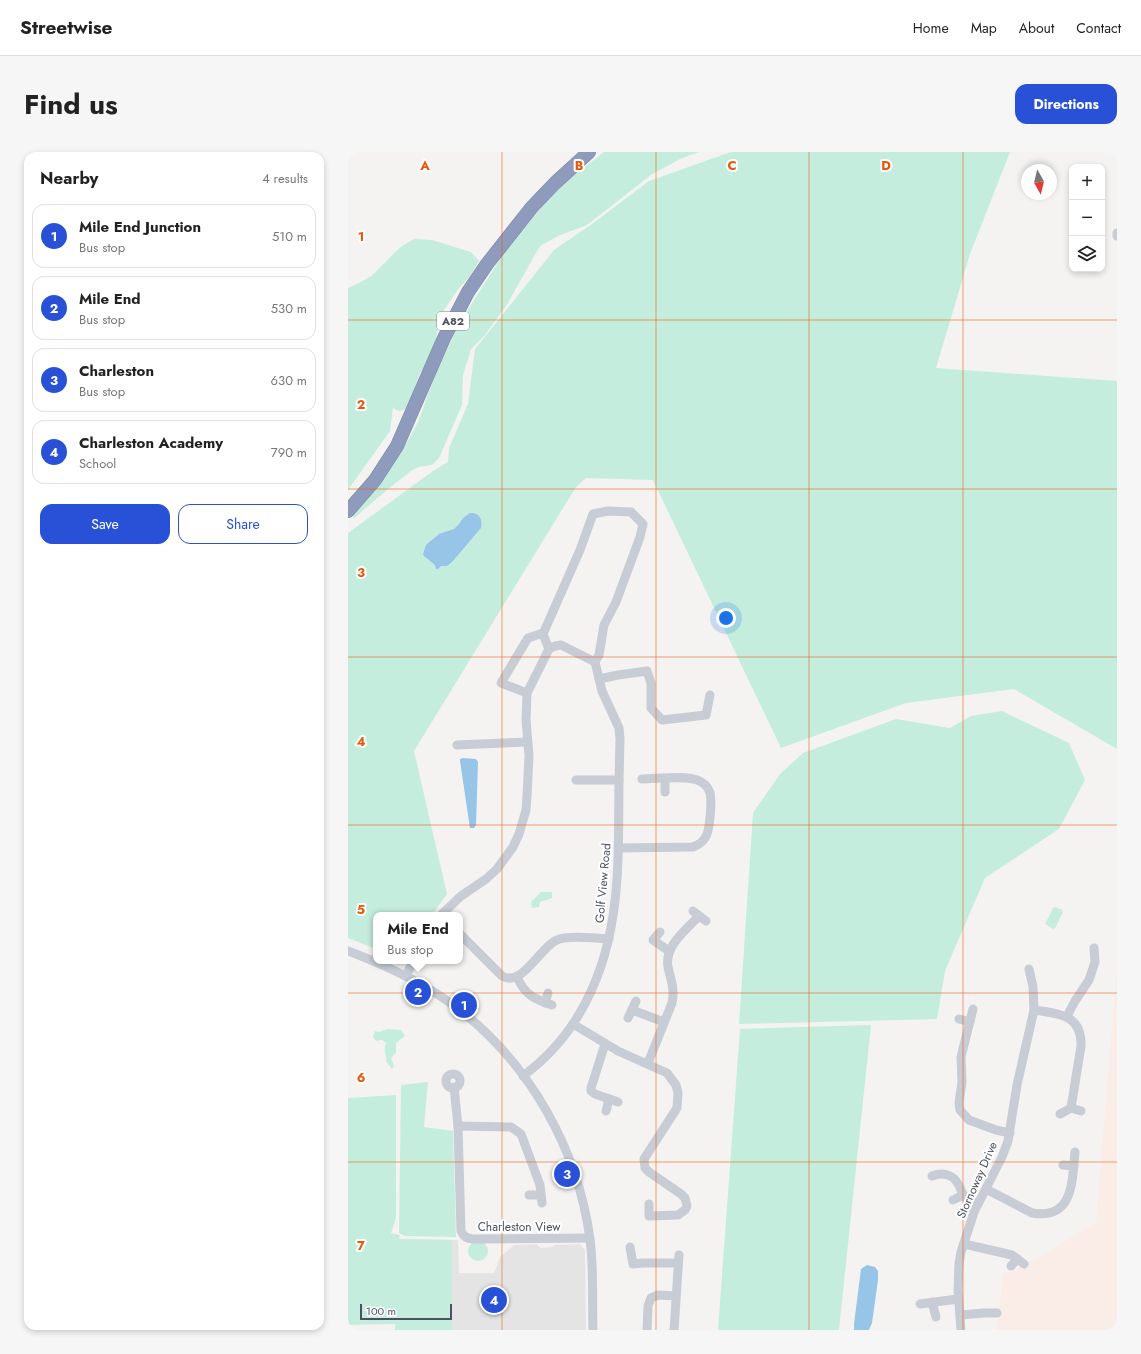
<!DOCTYPE html>
<html lang="en">
<head>
<meta charset="utf-8">
<style>
  :root { --surface:#fff; --page:#f6f6f6; --text:#222; --muted:#767676; --line:#e0e0e0; --accent:#2851d8 }
  body { margin:0; font-family:Jost,sans-serif; background:var(--page); color:var(--text) }
  .controls { position:absolute; right:12px; top:12px; display:grid; overflow:hidden; border-radius:8px; box-shadow:0 2px 6px #0003 }
  .controls button { width:36px; height:36px; display:grid; place-items:center; padding:0; border:0; border-bottom:1px solid var(--line); background:var(--surface); color:var(--text); font:20px sans-serif }
  .compass { position:absolute; left:673px; top:12px; width:36px; height:36px; border-radius:50%; background:var(--surface); box-shadow:0 2px 6px #0003; rotate:172deg }
  .scale { position:absolute; left:12px; bottom:10px; width:92px; box-sizing:border-box; padding-left:4px; border:2px solid #4b515f; border-top:0; font-size:11px; line-height:14px; white-space:nowrap; color:#4b515f; -webkit-text-stroke:3px #fff; paint-order:stroke }
  .you { position:absolute; left:378px; top:466px; width:14px; height:14px; margin:-10px; border:3px solid #fff; border-radius:50%; background:#1a73e8; box-shadow:0 0 0 6px #1a73e833 }
  .badge { display:grid; place-items:center; width:26px; height:26px; border-radius:50%; background:var(--accent); color:#fff; font-size:13px; font-weight:700 }
  .pin { position:absolute; translate:-50% -50%; border:2px solid #fff; box-shadow:0 1px 4px #0006 }
  .popup { position:absolute; left:25px; top:760px; width:90px; height:52px; box-sizing:border-box; display:grid; place-content:center; border-radius:8px; background:var(--surface); filter:drop-shadow(0 1px 3px #0005); font-size:13px; white-space:nowrap; color:var(--muted) }
  .popup b { font-size:15px; color:var(--text) }
  .popup::after { content:''; position:absolute; left:50%; top:100%; margin-left:-8px; border:8px solid transparent; border-top-color:var(--surface) }
  .list { margin:0; padding:0; list-style:none }
  h2 { display:flex; justify-content:space-between; align-items:center; height:52px; margin:0; padding:0 16px; font-size:17px }
  h2 small { font-size:13px; font-weight:400; color:var(--muted) }
  .list li { display:grid; grid-template-columns:26px 1fr auto; gap:12px; align-items:center; box-sizing:border-box; height:64px; margin:0 8px 8px; padding:0 8px; border:1px solid var(--line); border-radius:12px }
  .list b { display:block; font-size:15px; white-space:nowrap }
  .list p { margin:0; font-size:13px; white-space:nowrap; color:var(--muted) }
  .list em { font-size:13px; font-style:normal; color:var(--muted) }
  .actions { display:flex; gap:8px; padding:12px 16px }
  .actions a { flex:1; padding:9px 0; border:1px solid var(--accent); border-radius:12px; text-align:center; font-size:14px; color:var(--accent) }
  .actions .main { background:var(--accent); color:#fff }
  .icon { flex:none; width:22px; height:22px; fill:none; stroke:currentColor; stroke-width:2; stroke-linecap:round; stroke-linejoin:round }
  .map { position:relative; flex:none; width:769px; height:1178px; overflow:hidden; border-radius:12px }
  header { display:flex; align-items:center; gap:24px; box-sizing:border-box; height:56px; padding:0 20px; background:var(--surface); border-bottom:1px solid var(--line) }
  header strong { font-size:19px }
  nav { display:flex; gap:22px; margin-inline-start:auto; font-size:14px }
  .intro { display:flex; align-items:center; justify-content:space-between; box-sizing:border-box; height:96px; padding:0 24px }
  h1 { margin:0; font-size:28px }
  .button { padding:10px 18px; border-radius:12px; background:var(--accent); color:#fff; font-size:14px; font-weight:700 }
  main { display:flex; gap:24px; padding:0 24px }
  aside { flex:1; background:var(--surface); border-radius:12px; box-shadow:0 2px 6px #0003 }
  .map>svg:first-child { display:block }
  .education { fill:#e5e4e4 }
  .medical { fill:#faece7 }
  .green { fill:#c5eddd }
  .water { fill:#96c5e7 }
  .lines { fill:none; stroke-linecap:round; stroke-linejoin:round }
  .highway-casing { stroke:#7986a8; stroke-width:14 }
  .minor { stroke:#c7ccd5; stroke-width:9 }
  .highway { stroke:#8e9bbc; stroke-width:13 }
  .grid { fill:none; stroke:#e8590c; stroke-width:1; stroke-opacity:0.55 }
  .labels { text-anchor:middle; dominant-baseline:central; stroke-width:4; stroke-linejoin:round; paint-order:stroke }
  .shield { fill:#fff; stroke:#81858f; stroke-width:1 }
  .shield-label { font-size:11px; font-weight:bold; fill:#4b515f }
  .street-label { font-size:12px; fill:#4b515f; stroke:#fff }
  .grid-label { font-size:13px; text-anchor:middle; font-weight:bold; fill:#e8590c; stroke:#fff; stroke-width:4; stroke-linejoin:round; paint-order:stroke }
</style>
</head>
<body>
<header>
<strong>Streetwise</strong>
<nav><a>Home</a><a>Map</a><a>About</a><a>Contact</a></nav>
</header>
<div class="intro"><h1>Find us</h1><a class="button">Directions</a></div>
<main>
<aside>
<h2>Nearby<small>4 results</small></h2>
<ul class="list">
<li><span class="badge">1</span><div><b>Mile End Junction</b><p>Bus stop</p></div><em>510 m</em></li>
<li><span class="badge">2</span><div><b>Mile End</b><p>Bus stop</p></div><em>530 m</em></li>
<li><span class="badge">3</span><div><b>Charleston</b><p>Bus stop</p></div><em>630 m</em></li>
<li><span class="badge">4</span><div><b>Charleston Academy</b><p>School</p></div><em>790 m</em></li>
</ul>
<div class="actions"><a class="main">Save</a><a>Share</a></div>
</aside>
<div class="map">
<svg width="769" height="1178" viewBox="0 0 769 1178">
  <rect width="100%" height="100%" fill="#f4f3f2"/>
  <path class="education" d="M 50,1087 L 110,1088 L 111,1121 L 146,1121 L 152,1105 L 166,1093 L 188,1092 L 193,1096 L 204,1095 L 207,1093 L 232,1092 L 237,1098 L 238,1178 L 56,1178 Z"/>
  <path class="medical" d="M 769,816 L 769,1178 L 649,1178 L 655,1123 L 690,1106 L 748,1070 Z"/>
  <g class="green">
    <path d="M 256,0 L 351,0 L 332,7 L 303,23 L 239,73 L 210,84 L 192,94 L 158,154 L 137,183 L 123,197 L 115,223 L 114,253 L 91,306 L 84,313 L 70,315 L 63,319 L 40,337 L 5,367 L 5,362 L 41,318 L 61,287 L 70,270 L 89,218 L 105,185 L 121,156 L 154,104 L 167,85 L 195,53 L 219,29 Z"/>
    <path d="M 383,0 L 662,0 L 622,102 L 588,216 L 769,229 L 769,597 L 666,537 L 558,551 L 433,596 L 305,328 L 238,326 L 228,335 L 66,599 L 99,742 L 84,763 L 28,763 L 28,797 L 0,786 L 0,381 L 85,319 L 100,310 L 101,296 L 120,252 L 127,197 L 206,98 L 244,72 L 301,29 Z"/>
    <path d="M 67,87 L 84,88 L 123,100 L 131,109 L 122,124 L 111,136 L 92,164 L 87,192 L 79,212 L 72,221 L 62,250 L 57,257 L 52,259 L 48,258 L 45,255 L 42,279 L 0,338 L 0,136 C 8,132 16,129 23,124 C 39,111 47,95 67,87 Z"/>
    <path d="M 654,559 L 721,591 L 737,628 L 711,677 L 637,726 L 597,819 L 589,867 L 391,872 L 405,661 L 432,622 L 455,601 L 548,567 L 602,576 L 623,564 Z"/>
    <path d="M 193,740 L 204,740 L 204,746 L 192,750 L 191,755 L 184,756 L 183,750 Z"/>
    <path d="M 707,755 L 714,758 L 715,760 L 707,776 L 705,777 L 697,772 L 705,756 Z"/>
    <path d="M 523,873 L 491,1178 L 370,1178 L 392,877 Z"/>
    <path d="M 39,877 L 53,878 L 57,884 L 48,891 L 48,900 L 43,906 L 46,914 L 44,917 L 38,909 C 40,903 34,900 38,891 L 34,888 L 28,889 L 25,885 L 27,879 L 31,880 Z"/>
    <path d="M 80,930 L 76,975 L 105,979 L 108,1085 L 57,1084 L 51,1081 L 53,933 Z"/>
    <path d="M 48,943 L 48,1066 L 43,1081 L 52,1083 L 51,1087 L 104,1088 L 104,1178 L 47,1178 L 47,1172 L 0,1173 L 0,946 Z"/>
    <circle cx="130" cy="1099" r="10"/>
  </g>
  <g class="water">
    <path d="M 122,361 C 131,360 135,367 133,376 L 104,410 L 99,414 L 93,414 L 90,417 L 88,417 L 87,413 L 76,404 L 75,402 L 78,393 L 91,382 L 106,377 L 111,372 L 115,366 Z"/>
    <path d="M 115,606 L 128,607 L 130,610 L 128,673 L 126,676 L 122,676 L 112,609 L 112,607 Z"/>
    <path d="M 519,1113 L 527,1115 L 530,1119 L 530,1128 L 524,1171 L 521,1178 L 506,1178 L 506,1172 L 513,1117 Z"/>
  </g>
  <g class="lines">
    <defs>
      <path id="highway" d="M 0,359 L 27,328 L 49,294 L 96,186 L 120,140 L 139,112 L 184,55 L 207,31 L 241,0"/>
    </defs>
    <use href="#highway" class="highway-casing"/>
    <g class="minor">
      <path d="M 769,81 L 769,84"/>
      <path d="M 201,497 L 195,482 L 232,398 L 245,362 L 260,359 L 283,360 L 295,372 L 292,385 L 268,450 L 256,473 L 251,503 L 247,510"/>
      <path d="M 251,527 L 270,523 L 299,519 L 303,531 L 303,556 L 314,568 L 358,563 L 362,543"/>
      <path d="M 179,541 L 153,531 L 180,486 L 195,481"/>
      <path d="M 109,593 L 180,590"/>
      <path d="M 317,627 L 317,640"/>
      <path d="M 270,696 L 345,695 C 350,693 354,691 357,686 C 362,680 364,649 362,641 C 360,635 355,630 349,628 C 337,623 308,627 294,627"/>
      <path d="M 345,759 L 358,769"/>
      <path d="M 93,763 L 113,744 L 138,727 L 149,717 L 165,695 L 171,682 L 178,658 L 179,644 L 181,604 L 178,568 L 179,541 L 201,497 L 207,494 L 213,493 L 247,510 L 254,539 L 271,576 L 272,587 L 271,628"/>
      <path d="M 312,780 L 305,788 L 321,799"/>
      <path d="M 112,782 L 154,824 C 174,836 192,795 209,788 C 219,783 250,786 261,787"/>
      <path d="M 0,799 C 40,814 78,832 112,858 C 183,914 230,998 242,1087 C 246,1117 244,1148 245,1178"/>
      <path d="M 58,824 L 65,809"/>
      <path d="M 169,825 C 177,843 186,847 204,853"/>
      <path d="M 197,851 L 200,841"/>
      <path d="M 625,857 L 613,905 L 614,930 L 611,951 L 612,958 L 621,968 L 648,978 L 662,981"/>
      <path d="M 284,858 L 316,870"/>
      <path d="M 686,858 C 711,862 734,862 733,894 L 723,956 L 733,959"/>
      <path d="M 719,864 L 727,849 L 741,828 L 747,810 L 746,796"/>
      <path d="M 280,866 L 288,849"/>
      <path d="M 611,867 L 622,870"/>
      <path d="M 225,872 L 270,899 L 319,921 L 328,933 L 330,941 L 329,956 L 296,1007 L 297,1016 L 301,1020 L 333,1042 L 337,1046 L 339,1054 L 337,1058 L 330,1063 L 301,1064 L 301,1052"/>
      <path d="M 257,892 L 243,936 L 243,939 L 247,942 L 270,950"/>
      <path d="M 300,911 L 324,851 C 327,838 323,828 320,815 C 316,794 339,777 351,764"/>
      <circle cx="105" cy="929" r="7"/>
      <path d="M 175,924 C 198,907 216,887 230,864 C 275,790 270,710 271,628 L 228,628"/>
      <path d="M 106,935 L 110,974 L 113,1079 C 116,1085 118,1086 125,1087 L 241,1086"/>
      <path d="M 258,959 L 261,947"/>
      <path d="M 712,962 L 723,956"/>
      <path d="M 110,974 L 163,975 L 173,982 L 192,1033 L 194,1051"/>
      <path d="M 715,1013 L 726,1014"/>
      <path d="M 584,1024 C 594,1020 605,1022 610,1032 C 613,1036 614,1043 618,1046 C 621,1049 626,1050 630,1052"/>
      <path d="M 638,1037 L 684,1061 C 726,1068 724,1029 727,1000"/>
      <path d="M 181,1043 L 193,1043"/>
      <path d="M 605,1048 L 615,1043"/>
      <path d="M 616,1092 L 664,1103 L 676,1112"/>
      <path d="M 282,1095 L 285,1112 L 294,1111 L 330,1111"/>
      <path d="M 663,1114 L 669,1107"/>
      <path d="M 584,1150 L 588,1165"/>
      <path d="M 572,1152 L 610,1147"/>
      <path d="M 612,1163 L 636,1161 L 649,1161"/>
      <path d="M 299,1178 L 300,1154 L 303,1146 L 310,1143 L 328,1144"/>
      <path d="M 326,1178 L 331,1103"/>
      <path d="M 613,1178 L 610,1138 L 611,1112 L 613,1100 L 626,1060 L 654,1005 L 660,989 L 669,933 L 686,858 L 685,835 L 681,817"/>
    </g>
    <use href="#highway" class="highway"/>
  </g>
  <path class="grid" d="M 154,0 L 154,1178M 308,0 L 308,1178M 461,0 L 461,1178M 615,0 L 615,1178M 0,168 L 769,168M 0,337 L 769,337M 0,505 L 769,505M 0,673 L 769,673M 0,841 L 769,841M 0,1010 L 769,1010"/>
  <g class="labels">
    <rect class="shield" x="89" y="160" width="32" height="18" rx="3"/>
    <g class="shield-label">
      <text x="105" y="169">A82</text>
    </g>
    <g class="street-label">
      <text transform="translate(255 731) rotate(-85)">Golf View Road</text>
      <text transform="translate(629 1028) rotate(-66)">Stornoway Drive</text>
      <text x="171" y="1075">Charleston View</text>
    </g>
  </g>
  <g class="grid-label">
    <text x="77" y="18">A</text>
    <text x="231" y="18">B</text>
    <text x="384" y="18">C</text>
    <text x="538" y="18">D</text>
    <text x="13" y="89">1</text>
    <text x="13" y="257">2</text>
    <text x="13" y="425">3</text>
    <text x="13" y="594">4</text>
    <text x="13" y="762">5</text>
    <text x="13" y="930">6</text>
    <text x="13" y="1098">7</text>
  </g>
</svg>
<div class="controls">
<button>+</button>
<button>−</button>
<button><svg class="icon" aria-label="layers" viewBox="0 0 24 24"><path d="M12 4l9 5-9 5-9-5zM3 14l9 5 9-5"/></svg></button>
</div>
<svg class="compass" viewBox="-18 -18 36 36"><path d="M0-13l5 13h-10z" fill="#e53935"/><path d="M0 13l5-13h-10z" fill="#767676"/></svg>
<div class="scale">100 m</div>
<div class="you"></div>
<div class="pin badge" style="left:116px;top:853px">1</div>
<div class="pin badge" style="left:70px;top:840px">2</div>
<div class="popup"><b>Mile End</b>Bus stop</div>
<div class="pin badge" style="left:219px;top:1022px">3</div>
<div class="pin badge" style="left:146px;top:1148px">4</div>
</div>
</main>
</body>
</html>
